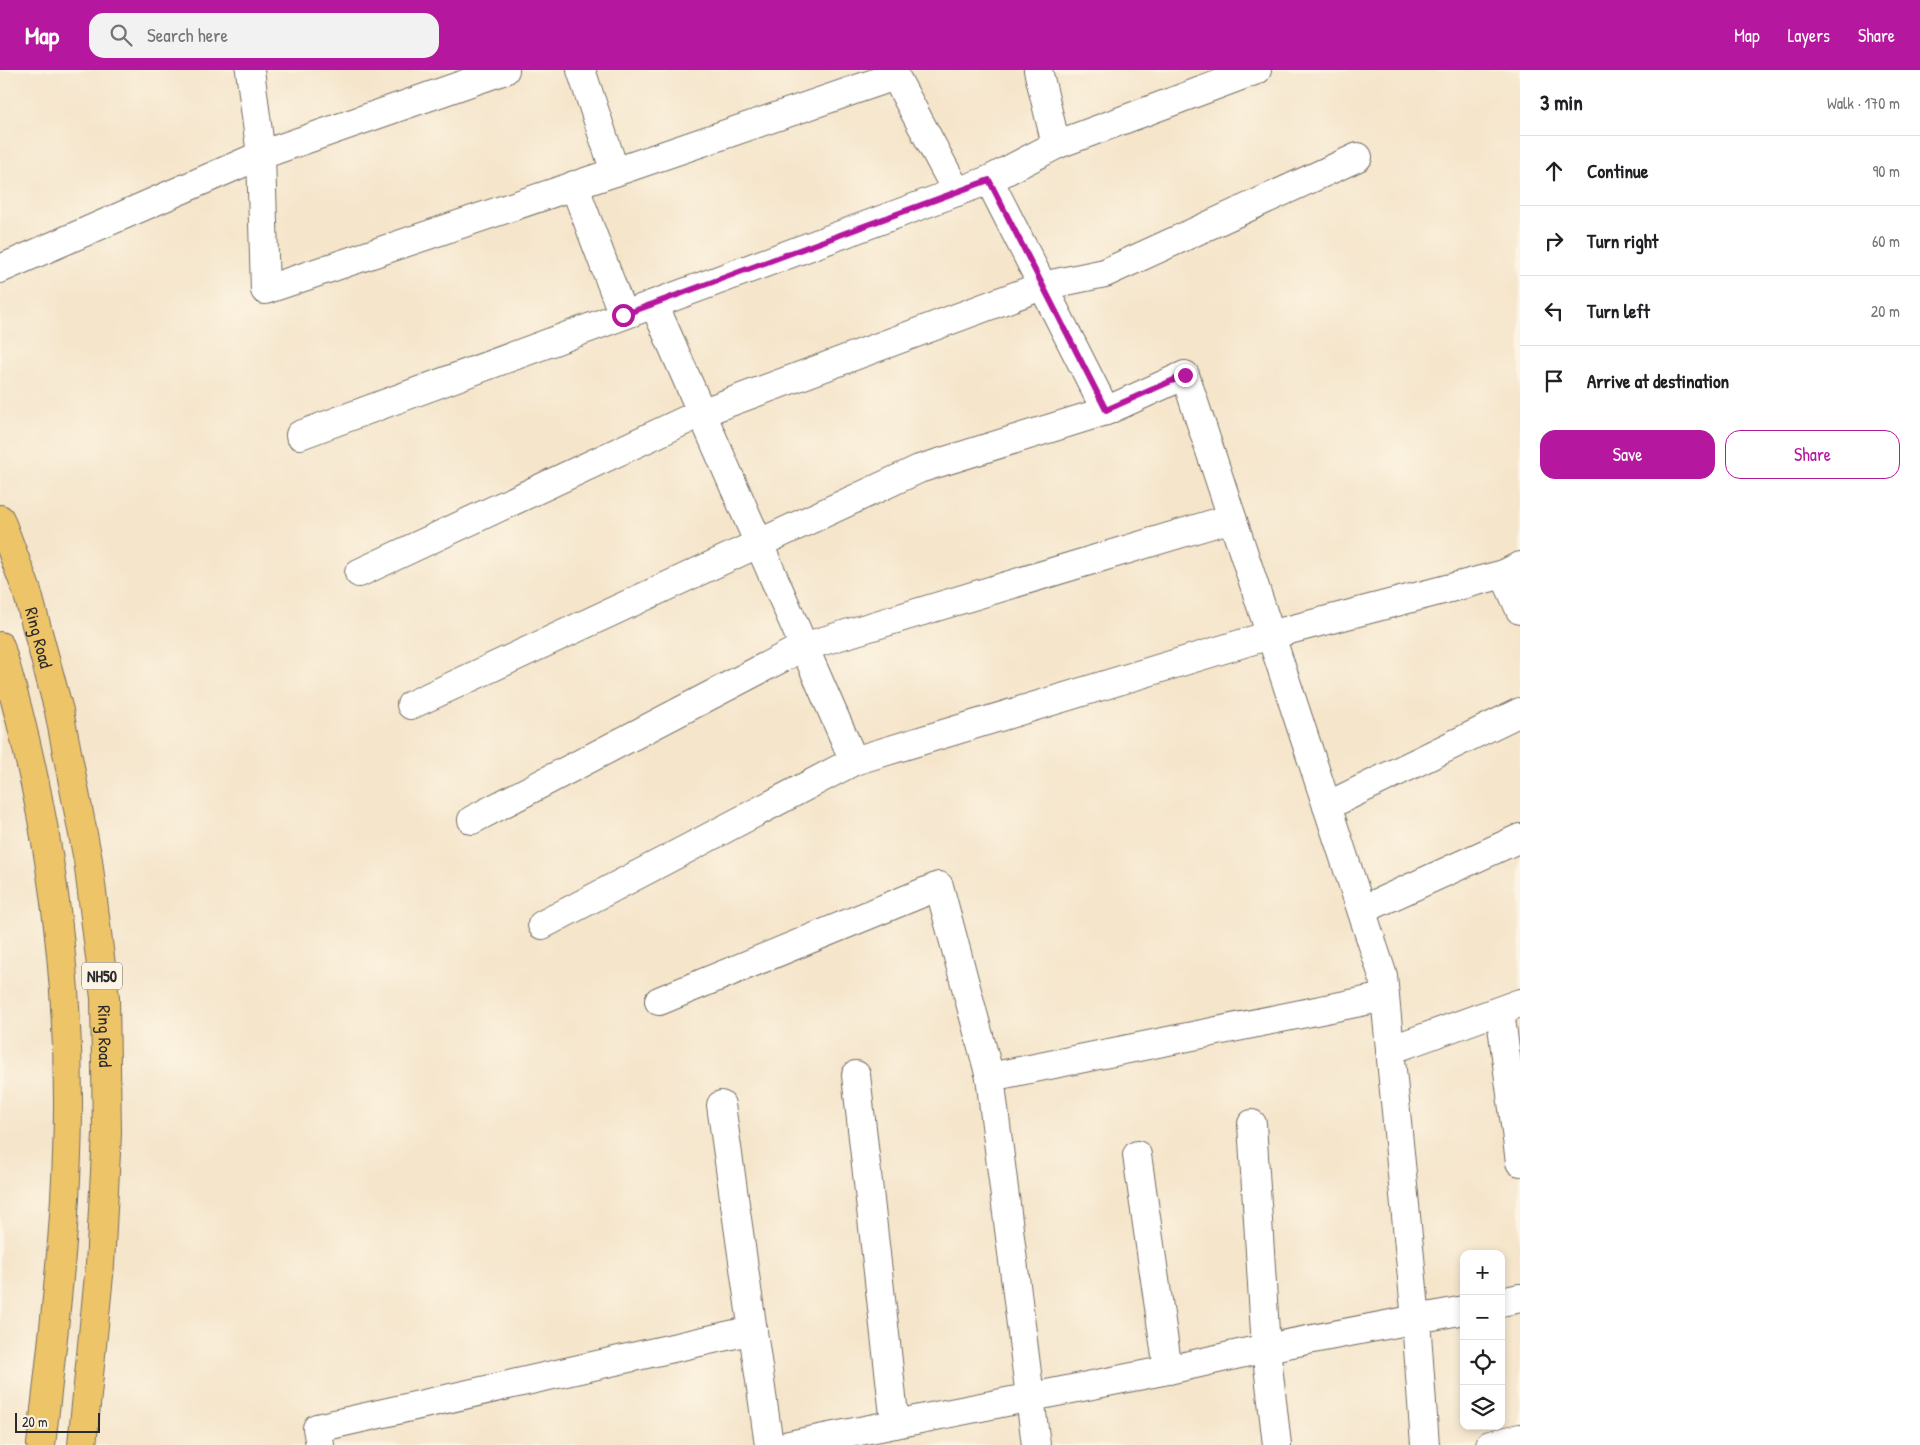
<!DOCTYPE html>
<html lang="en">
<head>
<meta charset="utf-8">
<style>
  :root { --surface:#fff; --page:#f2f2f2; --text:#202124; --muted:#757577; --line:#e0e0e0; --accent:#b5179e }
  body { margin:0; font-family:"Patrick Hand",sans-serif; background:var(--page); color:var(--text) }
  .controls { position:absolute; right:15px; bottom:15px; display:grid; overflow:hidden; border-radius:10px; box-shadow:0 2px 8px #0003 }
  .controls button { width:45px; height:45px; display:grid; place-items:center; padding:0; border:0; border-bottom:1px solid var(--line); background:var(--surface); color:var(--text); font:25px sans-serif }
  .scale { position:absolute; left:15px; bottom:12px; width:85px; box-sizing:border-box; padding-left:5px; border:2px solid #2b2b2b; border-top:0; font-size:14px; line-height:18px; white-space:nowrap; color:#2b2b2b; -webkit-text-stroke:4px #fcf5e5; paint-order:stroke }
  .stop { position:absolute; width:15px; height:15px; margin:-11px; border:4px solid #b5179e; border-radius:50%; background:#fff }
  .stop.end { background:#b5179e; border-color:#fff; box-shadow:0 1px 5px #0008 }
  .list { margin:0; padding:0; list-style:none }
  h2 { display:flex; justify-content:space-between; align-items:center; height:65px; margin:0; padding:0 20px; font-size:21px }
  h2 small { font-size:16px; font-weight:400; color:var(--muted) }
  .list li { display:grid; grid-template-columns:32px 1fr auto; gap:15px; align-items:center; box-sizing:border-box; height:70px; padding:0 20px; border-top:1px solid var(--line) }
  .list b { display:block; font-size:19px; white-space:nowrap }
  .list em { font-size:16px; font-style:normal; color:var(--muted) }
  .actions { display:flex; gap:10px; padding:15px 20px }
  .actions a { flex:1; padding:11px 0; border:1px solid var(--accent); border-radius:15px; text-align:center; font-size:18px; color:var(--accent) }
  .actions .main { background:var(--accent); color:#fff }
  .icon { flex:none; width:28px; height:28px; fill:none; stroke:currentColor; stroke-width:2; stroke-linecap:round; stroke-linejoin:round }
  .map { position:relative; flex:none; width:1520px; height:1375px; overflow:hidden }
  header { display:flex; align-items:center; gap:30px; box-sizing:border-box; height:70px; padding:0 25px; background:var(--accent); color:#fff }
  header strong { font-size:24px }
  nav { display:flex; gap:28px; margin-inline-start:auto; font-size:18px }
  .search { width:350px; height:45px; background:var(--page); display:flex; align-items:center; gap:12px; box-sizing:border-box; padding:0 18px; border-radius:15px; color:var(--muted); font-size:19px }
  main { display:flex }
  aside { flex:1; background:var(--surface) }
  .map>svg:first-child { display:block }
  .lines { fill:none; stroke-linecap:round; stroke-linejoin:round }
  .minor-casing { stroke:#726c63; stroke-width:30 }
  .highway-casing { stroke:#726c63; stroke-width:30 }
  .minor { stroke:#fff; stroke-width:28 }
  .highway { stroke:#eec469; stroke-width:28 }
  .route { stroke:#b5179e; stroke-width:6 }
  .labels { text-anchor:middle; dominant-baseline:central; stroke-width:4; stroke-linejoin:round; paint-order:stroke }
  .shield { fill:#fcf5e5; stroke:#6a6863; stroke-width:1 }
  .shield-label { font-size:16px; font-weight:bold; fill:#2b2b2b }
  .street-label { font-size:18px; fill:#2b2b2b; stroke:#fcf5e5 }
</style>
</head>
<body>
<header>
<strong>Map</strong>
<div class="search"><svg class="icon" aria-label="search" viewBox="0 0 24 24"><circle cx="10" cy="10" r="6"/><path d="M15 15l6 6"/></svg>Search here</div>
<nav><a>Map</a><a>Layers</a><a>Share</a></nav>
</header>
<main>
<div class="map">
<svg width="1520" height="1375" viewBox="0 0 1520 1375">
  <rect width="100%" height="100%" fill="#fcf5e5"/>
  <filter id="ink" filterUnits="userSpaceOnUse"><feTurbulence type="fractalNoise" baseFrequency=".02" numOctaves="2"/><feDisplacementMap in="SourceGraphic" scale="10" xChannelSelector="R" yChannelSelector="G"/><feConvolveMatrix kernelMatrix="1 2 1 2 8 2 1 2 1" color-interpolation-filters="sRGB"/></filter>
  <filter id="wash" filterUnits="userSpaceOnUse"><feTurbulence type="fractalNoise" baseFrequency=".0096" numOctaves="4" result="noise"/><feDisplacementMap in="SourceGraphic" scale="20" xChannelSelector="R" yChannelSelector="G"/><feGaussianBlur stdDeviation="1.12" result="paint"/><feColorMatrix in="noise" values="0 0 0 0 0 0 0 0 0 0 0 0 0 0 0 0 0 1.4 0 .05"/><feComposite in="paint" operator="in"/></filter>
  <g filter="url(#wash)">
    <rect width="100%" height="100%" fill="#f5e5cb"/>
  </g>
  <g filter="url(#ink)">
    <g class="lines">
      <defs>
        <g id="minor">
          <path d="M 250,0 L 261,85 L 505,0"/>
          <path d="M 892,0 L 957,122"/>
          <path d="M 1056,75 L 1257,0"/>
          <path d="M 615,102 L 895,6"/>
          <path d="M 989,110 L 1106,341 L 1185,305 L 1383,906 L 1416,1250 L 1425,1375"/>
          <path d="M 574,115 L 623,245"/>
          <path d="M 0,199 L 261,85 L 265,220 L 615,102 L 581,0"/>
          <path d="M 300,365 L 989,110 L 1056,75 L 1038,0"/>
          <path d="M 359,503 L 701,343 L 1042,216 L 1105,203 L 1358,87"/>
          <path d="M 1504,504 L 1520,540"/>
          <path d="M 411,635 L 919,399 L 1106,341"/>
          <path d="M 854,691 L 1270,565 L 1504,504 L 1520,496"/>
          <path d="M 1327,736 L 1520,642"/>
          <path d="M 472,750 L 803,577 L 1232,448"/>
          <path d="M 1362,840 L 1520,768"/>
          <path d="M 542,855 L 854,691 L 654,234"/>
          <path d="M 659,931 L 939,816 L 990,1007"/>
          <path d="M 1500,941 L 1520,1092"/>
          <path d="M 1390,980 L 1520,933"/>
          <path d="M 856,1005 L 895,1354"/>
          <path d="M 721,1035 L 769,1375"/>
          <path d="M 1252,1054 L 1266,1278 L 1277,1375"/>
          <path d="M 1137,1085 L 1168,1300"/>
          <path d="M 1501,1232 L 1520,1228"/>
          <path d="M 320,1375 L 317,1358 L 753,1260"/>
          <path d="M 789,1375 L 1168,1300 L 1266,1278 L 1464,1240"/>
          <path d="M 1036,1375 L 990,1007 L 1385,927"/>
          <path d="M 1490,1375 L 1520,1368"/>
        </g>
        <g id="highway">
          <path id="s1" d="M 0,449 L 27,521 L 59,641 L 88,790 L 105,928 L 107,1064 L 100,1195 L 82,1375"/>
          <path d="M 0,576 C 44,723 68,878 68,1031 C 68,1146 54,1261 41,1375"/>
        </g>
      </defs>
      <use href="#minor" class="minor-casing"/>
      <use href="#highway" class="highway-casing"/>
      <use href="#minor" class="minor"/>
      <use href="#highway" class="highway"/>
    </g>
  </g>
  <g class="lines" filter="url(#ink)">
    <path class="route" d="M 623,245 L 989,110 L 1106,340 L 1185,305"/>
  </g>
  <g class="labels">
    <rect class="shield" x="82" y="892.5" width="40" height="27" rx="4"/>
    <g class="shield-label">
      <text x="102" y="906">NH50</text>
    </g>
    <g class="street-label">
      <text stroke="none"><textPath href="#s1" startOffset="125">Ring Road</textPath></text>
      <text stroke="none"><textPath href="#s1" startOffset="530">Ring Road</textPath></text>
    </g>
  </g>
</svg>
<div class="controls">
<button>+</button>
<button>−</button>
<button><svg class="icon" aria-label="locate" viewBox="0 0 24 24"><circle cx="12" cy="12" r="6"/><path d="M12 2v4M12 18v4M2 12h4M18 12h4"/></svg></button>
<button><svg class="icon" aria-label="layers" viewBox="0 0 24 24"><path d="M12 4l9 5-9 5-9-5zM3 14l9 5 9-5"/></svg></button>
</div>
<div class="scale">20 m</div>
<div class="stop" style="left:623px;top:245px"></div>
<div class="stop end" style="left:1185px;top:305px"></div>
</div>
<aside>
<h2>3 min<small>Walk · 170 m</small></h2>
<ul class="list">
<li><svg class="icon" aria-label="ahead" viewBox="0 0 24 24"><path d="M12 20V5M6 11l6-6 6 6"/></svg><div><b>Continue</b></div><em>90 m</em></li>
<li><svg class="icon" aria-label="right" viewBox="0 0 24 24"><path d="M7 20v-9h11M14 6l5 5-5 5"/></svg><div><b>Turn right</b></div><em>60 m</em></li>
<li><svg class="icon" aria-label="left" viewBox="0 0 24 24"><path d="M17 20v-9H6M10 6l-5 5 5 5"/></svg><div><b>Turn left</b></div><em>20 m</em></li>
<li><svg class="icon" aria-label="arrive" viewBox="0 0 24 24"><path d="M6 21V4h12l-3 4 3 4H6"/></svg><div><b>Arrive at destination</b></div></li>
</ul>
<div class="actions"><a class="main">Save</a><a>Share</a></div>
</aside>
</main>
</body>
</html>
